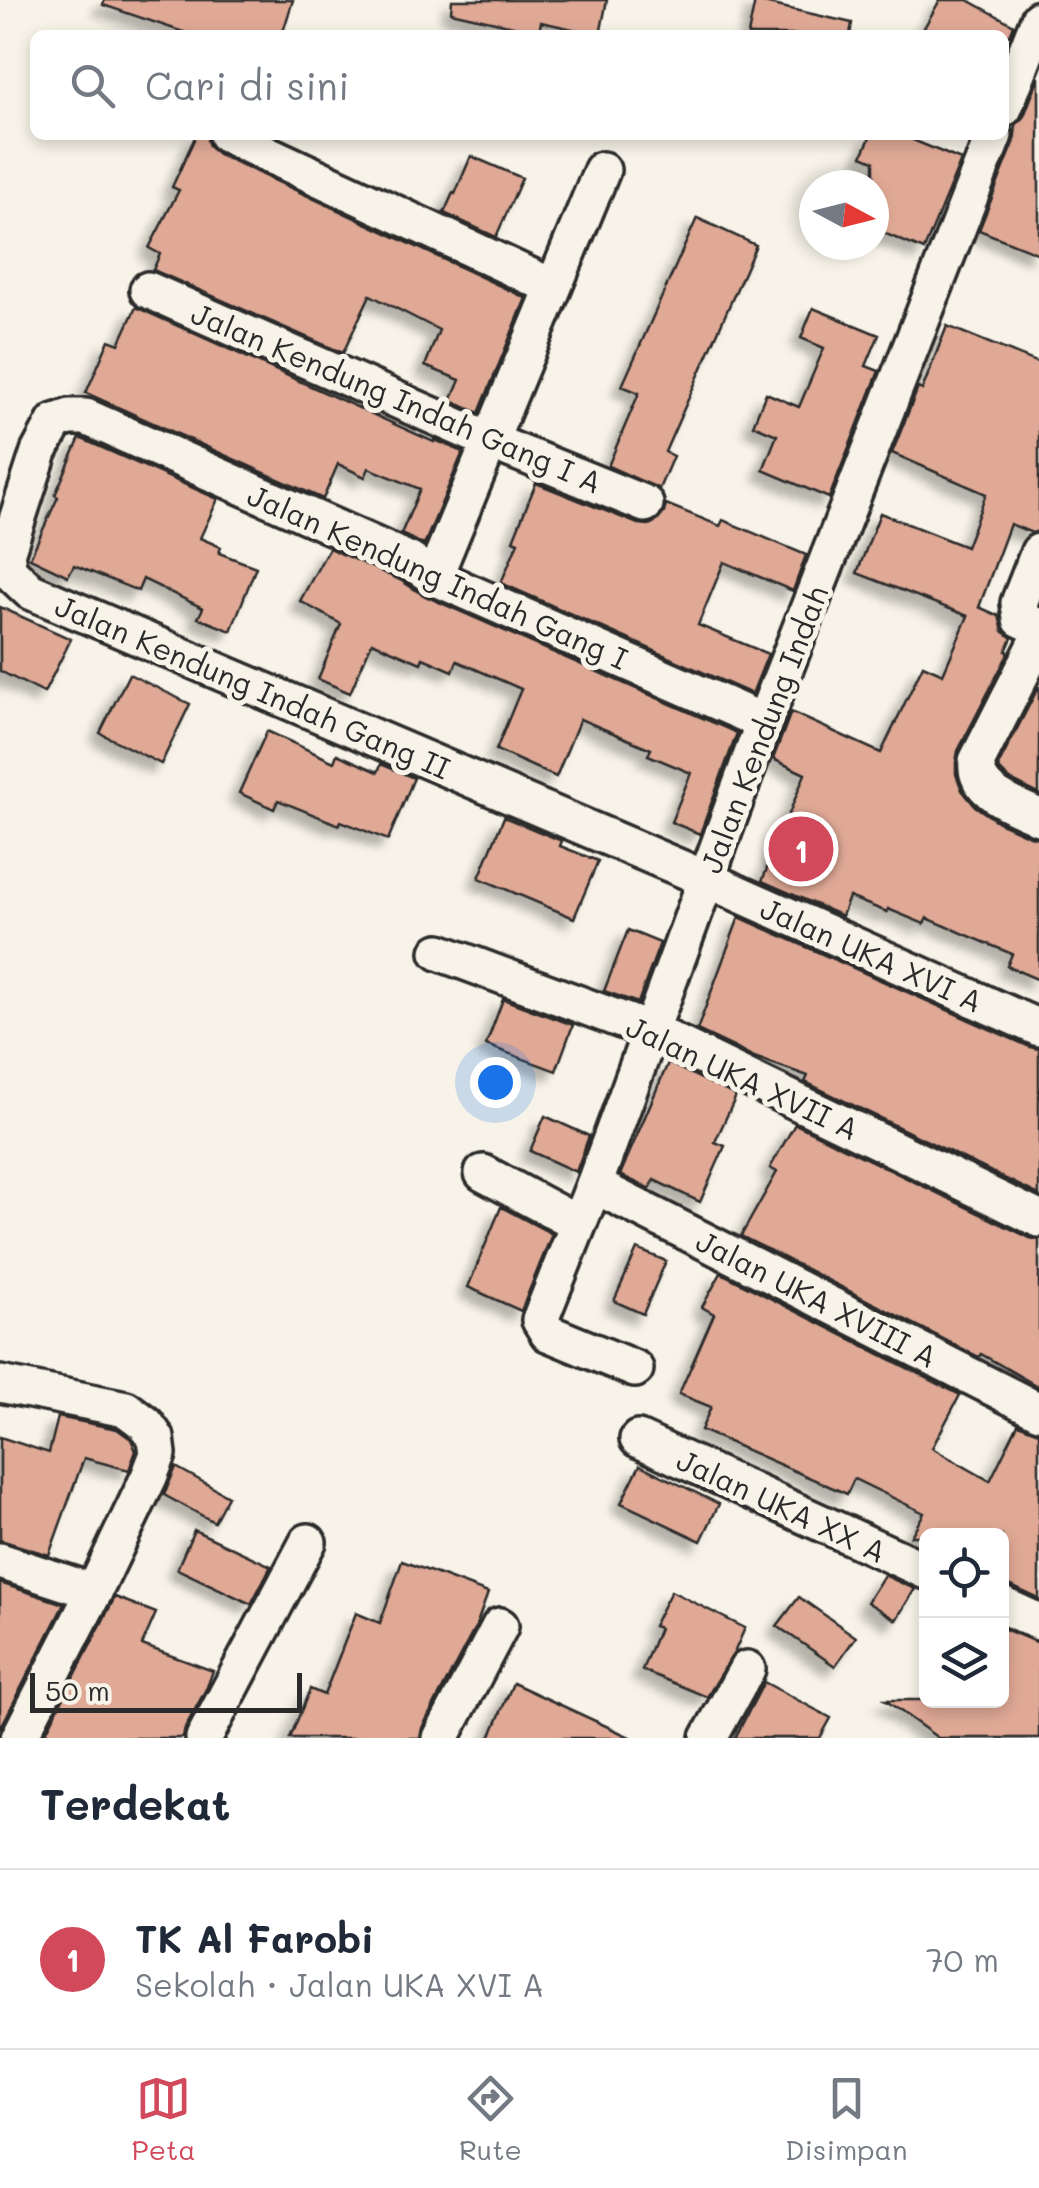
<!DOCTYPE html>
<html lang="id">
<head>
<meta charset="utf-8">
<style>
  :root { --surface:#fff; --page:#f2f2f3; --text:#1f2937; --muted:#747a83; --line:#e0e1e3; --accent:#d1495b }
  body { margin:0; font-family:Mali,sans-serif; background:var(--page); color:var(--text) }
  .controls { position:absolute; right:30px; bottom:30px; display:grid; overflow:hidden; border-radius:15px; box-shadow:0 5px 15px #0003 }
  .controls button { width:90px; height:90px; display:grid; place-items:center; padding:0; border:0; border-bottom:2px solid var(--line); background:var(--surface); color:var(--text); font:50px sans-serif }
  .compass { position:absolute; left:799px; top:170px; width:90px; height:90px; border-radius:50%; background:var(--surface); box-shadow:0 5px 15px #0003; rotate:97deg }
  .scale { position:absolute; left:30px; bottom:25px; width:272px; box-sizing:border-box; padding-left:10px; border:5px solid #2b2b2b; border-top:0; font-size:28px; line-height:35px; white-space:nowrap; color:#2b2b2b; -webkit-text-stroke:8px #f7f3e8; paint-order:stroke }
  .you { position:absolute; left:495px; top:1082px; width:35px; height:35px; margin:-25px; border:8px solid #fff; border-radius:50%; background:#1a73e8; box-shadow:0 0 0 15px #1a73e833 }
  .badge { display:grid; place-items:center; width:65px; height:65px; border-radius:50%; background:var(--accent); color:#fff; font-size:32px; font-weight:700 }
  .pin { position:absolute; translate:-50% -50%; border:5px solid #fff; box-shadow:0 2px 10px #0006 }
  .list { margin:0; padding:0; list-style:none }
  h2 { display:flex; justify-content:space-between; align-items:center; height:130px; margin:0; padding:0 40px; font-size:42px }
  h2 small { font-size:32px; font-weight:400; color:var(--muted) }
  .list li { display:grid; grid-template-columns:65px 1fr auto; gap:30px; align-items:center; box-sizing:border-box; height:180px; padding:0 40px; border-top:2px solid var(--line) }
  .list b { display:block; font-size:38px; white-space:nowrap }
  .list p { margin:0; font-size:32px; white-space:nowrap; color:var(--muted) }
  .list em { font-size:32px; font-style:normal; color:var(--muted) }
  .icon { flex:none; width:55px; height:55px; fill:none; stroke:currentColor; stroke-width:2; stroke-linecap:round; stroke-linejoin:round }
  .map { position:relative; flex:none; width:1039px; height:1738px; overflow:hidden }
  .search { position:absolute; background:var(--surface); box-shadow:0 5px 15px #0003; left:30px; right:30px; top:30px; height:110px; display:flex; align-items:center; gap:25px; box-sizing:border-box; padding:0 35px; border-radius:15px; color:var(--muted); font-size:38px }
  .sheet { height:310px; background:var(--surface) }
  nav { display:flex; justify-content:space-around; align-items:center; box-sizing:border-box; height:140px; border-top:2px solid var(--line); background:var(--surface); font-size:28px; color:var(--muted) }
  nav a { display:grid; justify-items:center; gap:5px }
  nav .on { color:var(--accent) }
  .map>svg:first-child { display:block }
  .building { fill:#e0a996; stroke:#2b2b2b; stroke-width:2.5; filter:url(#shadow) }
  .lines { fill:none; stroke-linecap:round; stroke-linejoin:round }
  .street-casing { stroke:#2b2b2b; stroke-width:42 }
  .street { stroke:#f7f3e8; stroke-width:35 }
  .labels { text-anchor:middle; dominant-baseline:central; stroke-width:10; stroke-linejoin:round; paint-order:stroke }
  .street-label { font-size:30px; fill:#2b2b2b; stroke:#f7f3e8 }
</style>
</head>
<body>
<div class="map">
<svg width="1039" height="1738" viewBox="0 0 1039 1738">
  <defs>
    <filter id="shadow"><feDropShadow dx="-9" dy="9" stdDeviation="5" flood-color="#0004"/></filter>
  </defs>
  <rect width="100%" height="100%" fill="#f7f3e8"/>
  <filter id="ink" filterUnits="userSpaceOnUse"><feTurbulence type="fractalNoise" baseFrequency=".01" numOctaves="2"/><feDisplacementMap in="SourceGraphic" scale="20" xChannelSelector="R" yChannelSelector="G"/><feConvolveMatrix kernelMatrix="1 2 1 2 8 2 1 2 1" color-interpolation-filters="sRGB"/></filter>
  <g filter="url(#ink)">
    <g class="building">
      <path d="M 104,0 L 293,0 L 282,35 L 192,35 L 103,5 Z"/>
      <path d="M 452,0 L 607,0 L 600,35 L 541,22 L 539,32 L 451,12 Z"/>
      <path d="M 940,0 L 968,0 L 1014,25 L 1010,35 L 920,35 Z"/>
      <path d="M 755,1 L 852,23 L 850,35 L 748,35 Z"/>
      <path d="M 1039,77 L 1039,254 L 979,230 L 1014,143 L 1016,125 L 1024,116 Z"/>
      <path d="M 196,135 L 206,135 L 209,146 L 218,154 L 526,298 L 479,413 L 451,401 L 460,380 L 425,366 L 439,330 L 370,295 L 343,353 L 153,270 L 160,254 L 149,248 L 179,190 L 172,187 Z"/>
      <path d="M 871,135 L 901,135 L 961,160 L 924,250 L 874,229 L 874,161 L 862,156 Z"/>
      <path d="M 471,156 L 522,178 L 496,237 L 444,213 L 453,193 L 455,194 Z"/>
      <path d="M 697,218 L 756,245 L 665,452 L 673,456 L 659,489 L 608,466 L 639,393 L 622,386 Z"/>
      <path d="M 136,307 L 434,442 L 435,440 L 463,452 L 424,545 L 401,534 L 420,489 L 369,468 L 365,477 L 338,464 L 323,499 L 86,393 L 109,340 L 119,344 Z"/>
      <path d="M 813,308 L 879,335 L 866,366 L 879,371 L 829,498 L 763,470 L 777,435 L 753,425 L 766,393 L 799,407 L 824,348 L 801,338 Z"/>
      <path d="M 947,326 L 1039,363 L 1039,531 L 1032,533 L 1010,524 L 979,607 L 999,616 L 1003,631 L 1012,638 L 1006,651 L 1009,652 L 958,751 L 956,762 L 956,774 L 962,790 L 975,806 L 998,822 L 1030,836 L 1039,838 L 1039,980 L 1007,966 L 1012,954 L 927,918 L 924,924 L 888,909 L 887,912 L 849,897 L 842,916 L 762,881 L 805,774 L 773,759 L 791,712 L 881,753 L 923,665 L 943,674 L 968,616 L 857,573 L 880,513 L 966,547 L 986,494 L 892,453 L 918,388 L 922,390 Z"/>
      <path d="M 80,438 L 218,499 L 200,538 L 221,547 L 219,553 L 256,567 L 231,631 L 198,618 L 203,608 L 143,579 L 138,591 L 74,565 L 68,576 L 30,558 L 58,497 L 55,495 Z"/>
      <path d="M 536,483 L 638,524 L 649,525 L 657,521 L 664,513 L 666,504 L 720,526 L 723,520 L 806,555 L 793,591 L 724,562 L 698,625 L 768,654 L 752,694 L 501,583 L 518,542 L 513,540 Z"/>
      <path d="M 329,548 L 400,580 L 425,596 L 737,733 L 700,834 L 671,822 L 691,773 L 648,755 L 651,749 L 580,719 L 556,777 L 496,750 L 521,689 L 457,661 L 453,671 L 423,658 L 421,663 L 372,642 L 350,693 L 318,679 L 341,624 L 300,601 Z"/>
      <path d="M 0,607 L 71,639 L 44,693 L 0,671 Z"/>
      <path d="M 129,674 L 190,704 L 161,764 L 100,733 Z"/>
      <path d="M 1039,686 L 1039,794 L 1009,779 L 1000,770 L 998,766 Z"/>
      <path d="M 267,731 L 334,762 L 337,754 L 378,772 L 381,764 L 414,778 L 388,840 L 341,821 L 339,825 L 278,800 L 274,809 L 239,793 Z"/>
      <path d="M 504,817 L 562,841 L 560,846 L 598,861 L 574,918 L 479,878 Z"/>
      <path d="M 739,917 L 1030,1047 L 1039,1049 L 1039,1195 L 805,1082 L 808,1076 L 754,1057 L 697,1030 Z"/>
      <path d="M 628,930 L 660,943 L 638,1003 L 604,991 Z"/>
      <path d="M 503,999 L 573,1025 L 556,1071 L 486,1045 Z"/>
      <path d="M 668,1063 L 736,1096 L 715,1142 L 725,1146 L 700,1202 L 654,1180 L 650,1189 L 620,1175 Z"/>
      <path d="M 545,1116 L 589,1136 L 576,1172 L 530,1151 Z"/>
      <path d="M 795,1124 L 1030,1238 L 1039,1240 L 1039,1387 L 981,1354 L 979,1357 L 741,1236 L 777,1172 L 770,1168 Z"/>
      <path d="M 501,1207 L 552,1234 L 521,1311 L 468,1287 Z"/>
      <path d="M 637,1249 L 666,1261 L 643,1314 L 614,1301 Z"/>
      <path d="M 721,1273 L 960,1395 L 932,1448 L 990,1481 L 1018,1424 L 1039,1432 L 1039,1599 L 1011,1586 L 1002,1584 L 1002,1536 L 911,1536 L 924,1513 L 854,1479 L 847,1494 L 701,1430 L 711,1407 L 679,1394 L 714,1314 L 702,1307 Z"/>
      <path d="M 58,1417 L 117,1429 L 131,1439 L 136,1451 L 129,1470 L 84,1458 L 49,1555 L 0,1540 L 0,1437 L 49,1453 Z"/>
      <path d="M 640,1465 L 719,1504 L 701,1541 L 621,1503 Z"/>
      <path d="M 176,1467 L 228,1496 L 214,1522 L 164,1495 Z"/>
      <path d="M 194,1530 L 271,1566 L 251,1604 L 177,1569 Z"/>
      <path d="M 402,1561 L 488,1593 L 476,1626 L 422,1728 L 420,1738 L 290,1738 L 310,1689 L 324,1695 L 356,1613 L 380,1623 Z"/>
      <path d="M 884,1575 L 915,1589 L 896,1620 L 867,1602 Z"/>
      <path d="M 0,1583 L 64,1604 L 0,1729 Z"/>
      <path d="M 671,1591 L 745,1628 L 734,1653 L 707,1697 L 642,1670 L 659,1628 L 653,1626 Z"/>
      <path d="M 115,1597 L 156,1613 L 142,1645 L 213,1671 L 207,1687 L 185,1728 L 183,1738 L 43,1738 Z"/>
      <path d="M 799,1597 L 856,1637 L 835,1666 L 777,1626 Z"/>
      <path d="M 1002,1628 L 1039,1643 L 1039,1738 L 938,1738 L 885,1700 L 1002,1700 Z"/>
      <path d="M 764,1682 L 831,1718 L 820,1738 L 735,1738 Z"/>
      <path d="M 513,1683 L 632,1738 L 490,1738 Z"/>
    </g>
    <g class="lines">
      <defs>
        <g id="street">
          <path d="M 1004,108 L 1039,19"/>
          <path d="M 227,135 L 553,287"/>
          <path d="M 148,290 L 490,441 L 645,504"/>
          <path d="M 1039,552 L 1019,603 L 1021,619 L 1039,627"/>
          <path d="M 434,577 L 602,170"/>
          <path d="M 1039,639 L 977,761 C 973,793 1015,805 1039,817"/>
          <path d="M 764,722 L 434,577 L 410,561 L 86,417 L 70,417 L 55,422 L 39,452 L 6,554 L 9,571 L 30,591 L 706,879 L 1039,1028"/>
          <path d="M 439,952 L 651,1031 L 1039,1219"/>
          <path d="M 483,1173 L 578,1224"/>
          <path d="M 594,1185 L 1039,1411"/>
          <path d="M 635,1369 L 548,1333 L 540,1320 L 594,1185 L 764,722 L 994,135"/>
          <path d="M 0,1384 L 126,1409 L 146,1424 L 156,1438 L 158,1454 L 149,1477 L 94,1592 L 19,1738"/>
          <path d="M 638,1439 L 926,1571"/>
          <path d="M 0,1561 L 94,1592"/>
          <path d="M 1002,1605 L 1039,1622"/>
          <path d="M 204,1738 L 308,1542"/>
          <path d="M 441,1738 L 500,1626"/>
          <path d="M 709,1738 L 747,1669"/>
        </g>
      </defs>
      <use href="#street" class="street-casing"/>
      <use href="#street" class="street"/>
    </g>
  </g>
  <g class="labels">
    <g class="street-label">
      <text transform="translate(397 397) rotate(23)">Jalan Kendung Indah Gang I A</text>
      <text transform="translate(438 576) rotate(24)">Jalan Kendung Indah Gang I</text>
      <text transform="translate(253 686) rotate(23)">Jalan Kendung Indah Gang II</text>
      <text transform="translate(763 729) rotate(-69)">Jalan Kendung Indah</text>
      <text transform="translate(872 954) rotate(24)">Jalan UKA XVI A</text>
      <text transform="translate(743 1077) rotate(25)">Jalan UKA XVII A</text>
      <text transform="translate(817 1298) rotate(27)">Jalan UKA XVIII A</text>
      <text transform="translate(782 1505) rotate(25)">Jalan UKA XX A</text>
    </g>
  </g>
</svg>
<div class="controls">
<button><svg class="icon" aria-label="locate" viewBox="0 0 24 24"><circle cx="12" cy="12" r="6"/><path d="M12 2v4M12 18v4M2 12h4M18 12h4"/></svg></button>
<button><svg class="icon" aria-label="layers" viewBox="0 0 24 24"><path d="M12 4l9 5-9 5-9-5zM3 14l9 5 9-5"/></svg></button>
</div>
<svg class="compass" viewBox="-18 -18 36 36"><path d="M0-13l5 13h-10z" fill="#e53935"/><path d="M0 13l5-13h-10z" fill="#747a83"/></svg>
<div class="scale">50 m</div>
<div class="you"></div>
<div class="pin badge" style="left:801px;top:849px">1</div>
<div class="search"><svg class="icon" aria-label="search" viewBox="0 0 24 24"><circle cx="10" cy="10" r="6"/><path d="M15 15l6 6"/></svg>Cari di sini</div>
</div>
<section class="sheet">
<h2>Terdekat<small></small></h2>
<ul class="list">
<li><span class="badge">1</span><div><b>TK Al Farobi</b><p>Sekolah · Jalan UKA XVI A</p></div><em>70 m</em></li>
</ul>
</section>
<nav>
<a class="on"><svg class="icon" aria-label="map" viewBox="0 0 24 24"><path d="M3 6l6-2 6 2 6-2v14l-6 2-6-2-6 2zM9 4v14M15 6v14"/></svg>Peta</a>
<a><svg class="icon" aria-label="directions" viewBox="0 0 24 24"><path d="M12 3l9 9-9 9-9-9zM9 14v-3h6M13 9l2 2-2 2"/></svg>Rute</a>
<a><svg class="icon" aria-label="saved" viewBox="0 0 24 24"><path d="M7 4h10v16l-5-4-5 4z"/></svg>Disimpan</a>
</nav>
</body>
</html>
